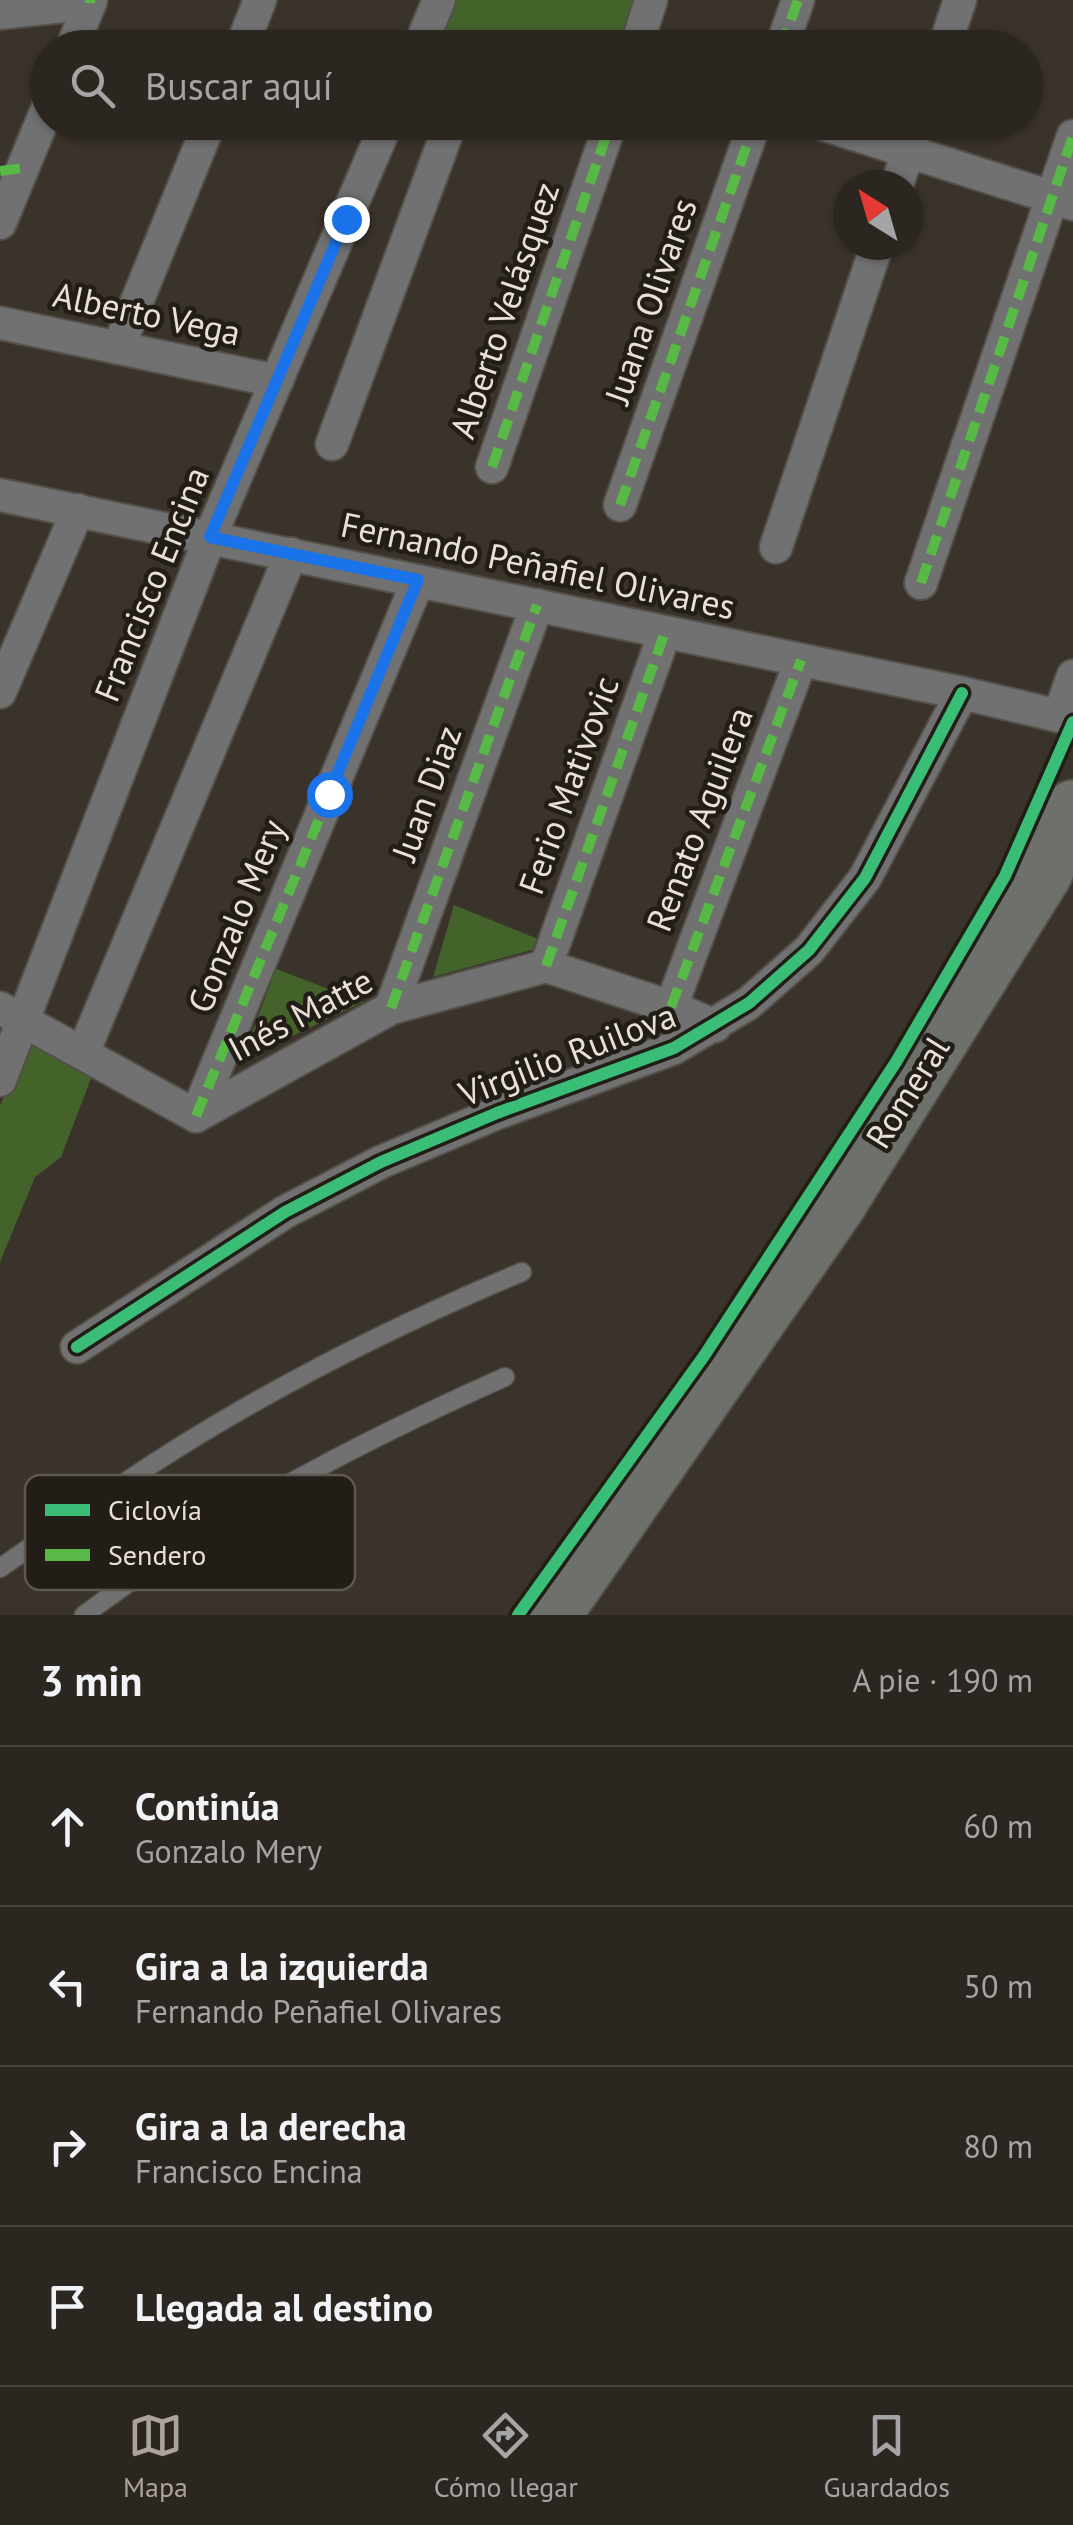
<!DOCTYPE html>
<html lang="es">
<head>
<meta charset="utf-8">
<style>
  :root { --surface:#2c2620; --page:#342e29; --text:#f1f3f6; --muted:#a6a5a5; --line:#48433e; --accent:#aca49b }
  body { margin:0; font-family:"PT Sans",sans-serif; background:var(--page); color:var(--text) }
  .compass { position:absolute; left:833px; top:170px; width:90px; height:90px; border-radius:50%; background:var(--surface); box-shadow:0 2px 8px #0004; rotate:323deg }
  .stop { position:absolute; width:30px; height:30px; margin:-22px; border:8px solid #1a73e8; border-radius:50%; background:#fff }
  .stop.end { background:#1a73e8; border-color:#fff; box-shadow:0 2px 10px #0008 }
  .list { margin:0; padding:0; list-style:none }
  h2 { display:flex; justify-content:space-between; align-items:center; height:130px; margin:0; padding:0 40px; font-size:42px }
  h2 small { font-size:32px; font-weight:400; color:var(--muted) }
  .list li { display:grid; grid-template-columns:65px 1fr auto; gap:30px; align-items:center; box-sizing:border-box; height:160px; padding:0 40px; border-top:2px solid var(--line) }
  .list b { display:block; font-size:38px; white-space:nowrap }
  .list p { margin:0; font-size:32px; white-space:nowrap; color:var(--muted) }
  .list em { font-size:32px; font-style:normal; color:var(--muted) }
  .icon { flex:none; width:55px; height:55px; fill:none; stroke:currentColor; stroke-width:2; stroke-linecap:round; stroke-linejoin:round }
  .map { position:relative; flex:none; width:1073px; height:1615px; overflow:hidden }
  .search { position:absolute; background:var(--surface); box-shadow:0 2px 8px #0004; left:30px; right:30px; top:30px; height:110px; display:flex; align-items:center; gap:25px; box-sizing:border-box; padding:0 35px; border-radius:55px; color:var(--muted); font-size:38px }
  .sheet { height:770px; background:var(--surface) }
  nav { display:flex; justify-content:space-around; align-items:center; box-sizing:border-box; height:140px; border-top:2px solid var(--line); background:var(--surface); font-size:28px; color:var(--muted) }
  nav a { display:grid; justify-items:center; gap:5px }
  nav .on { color:var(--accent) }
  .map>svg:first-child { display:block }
  .green { fill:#44632b }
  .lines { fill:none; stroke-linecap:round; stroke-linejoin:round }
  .service-casing { stroke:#544f48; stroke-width:21 }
  .minor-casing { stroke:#544f48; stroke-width:36 }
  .trunk-casing { stroke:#544f48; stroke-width:59 }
  .service { stroke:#707170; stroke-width:18 }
  .minor { stroke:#707170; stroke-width:32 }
  .trunk { stroke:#6e706b; stroke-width:55 }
  .quiet { stroke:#58b947; stroke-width:10; stroke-dasharray:20 10; stroke-linecap:butt }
  .cycleway-casing { stroke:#221d16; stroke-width:19 }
  .cycleway { stroke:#3abd76; stroke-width:12 }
  .route { stroke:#1a73e8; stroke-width:12 }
  .labels { text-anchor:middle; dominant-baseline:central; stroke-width:9; stroke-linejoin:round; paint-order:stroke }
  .street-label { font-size:35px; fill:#e9e1d8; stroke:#221d16 }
  .key { fill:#221d16; stroke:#5e5850; stroke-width:2.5 }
  .key-label { font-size:28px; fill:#e9e1d8 }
</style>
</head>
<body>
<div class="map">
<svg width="1073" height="1615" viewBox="0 0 1073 1615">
  <rect width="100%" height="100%" fill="#3a332b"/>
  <g class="green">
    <path d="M 455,0 L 637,0 L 625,41 L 599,47 L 435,48 Z"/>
    <path d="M 454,905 L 538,939 L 535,949 L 433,977 Z"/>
    <path d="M 276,969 L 363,1002 L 255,1054 L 245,1051 Z"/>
    <path d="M 28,1039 L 93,1073 L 61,1157 L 35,1177 L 0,1262 L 0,1106 Z"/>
  </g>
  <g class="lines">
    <defs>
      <g id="service">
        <path d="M 0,1568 C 73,1518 145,1466 222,1421 C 319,1364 419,1315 522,1272"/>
        <path d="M 84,1615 C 214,1518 357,1443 505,1377"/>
      </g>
      <g id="minor">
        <path d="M 0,13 L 90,3 L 90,0"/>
        <path d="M 72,48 L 91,0"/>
        <path d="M 241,48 L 260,0"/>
        <path d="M 419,48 L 439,0"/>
        <path d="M 636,48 L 651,0"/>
        <path d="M 781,48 L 798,0"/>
        <path d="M 944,48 L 960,0"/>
        <path d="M 816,122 L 1073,204"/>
        <path d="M 897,185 L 918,122"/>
        <path d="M 0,223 L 48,107"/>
        <path d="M 0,323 L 277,381"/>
        <path d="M 118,348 L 210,122"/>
        <path d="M 332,444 L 451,122"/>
        <path d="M 492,467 L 611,122"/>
        <path d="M 0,495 L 962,693 L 1059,716 L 1073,676"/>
        <path d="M 620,505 L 755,122"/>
        <path d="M 776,547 L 877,245"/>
        <path d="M 921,583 L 1073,136"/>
        <path d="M 0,692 L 78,510"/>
        <path d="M 546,966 L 665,632"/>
        <path d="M 671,1007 L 801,660"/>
        <path d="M 0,1008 L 196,1116 L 391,1008 L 546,966 L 671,1007 L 715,1026"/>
        <path d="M 391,1008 L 537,605"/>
        <path d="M 83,1053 L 291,554"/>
        <path d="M 0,1080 L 210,537 L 387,122"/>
        <path d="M 196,1116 L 418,581"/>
        <path d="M 77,1347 L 285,1212 L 381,1162 L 497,1113 L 674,1048 L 749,1003 L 809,950 L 865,878 L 962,693"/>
      </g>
      <path id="trunk" d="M 553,1615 L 837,1206 L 1044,874 L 1073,808"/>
    </defs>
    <use href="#service" class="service-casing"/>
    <use href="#minor" class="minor-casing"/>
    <use href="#trunk" class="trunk-casing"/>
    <use href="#service" class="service"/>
    <use href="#minor" class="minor"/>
    <use href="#trunk" class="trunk"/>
    <g class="quiet">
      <path d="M 90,0 L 90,3"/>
      <path d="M 781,48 L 798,0"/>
      <path d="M 0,171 L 23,168"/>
      <path d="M 492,467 L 611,122"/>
      <path d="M 620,505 L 755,122"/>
      <path d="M 921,583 L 1073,136"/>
      <path d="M 546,966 L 665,632"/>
      <path d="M 671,1007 L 801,660"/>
      <path d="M 391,1008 L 537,605"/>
      <path d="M 196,1116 L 418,581"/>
    </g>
    <defs>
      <g id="cycleway">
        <path d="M 77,1347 L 285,1212 L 381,1162 L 497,1113 L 674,1048 L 749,1003 L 809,950 L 865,878 L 962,693"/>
        <path d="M 518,1615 L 704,1356 L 896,1062 L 1005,876 L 1073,722"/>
      </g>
    </defs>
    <use href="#cycleway" class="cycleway-casing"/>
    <use href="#cycleway" class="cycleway"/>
  </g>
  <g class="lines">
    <path class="route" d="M 329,794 L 418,580 L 210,537 L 346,219"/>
  </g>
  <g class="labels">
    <g class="street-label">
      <text transform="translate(650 301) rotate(-71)">Juana Olivares</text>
      <text transform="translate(504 310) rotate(-71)">Alberto Velásquez</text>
      <text transform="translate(147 313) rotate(12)">Alberto Vega</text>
      <text transform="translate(538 565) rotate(12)">Fernando Peñafiel Olivares</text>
      <text transform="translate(151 584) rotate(-68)">Francisco Encina</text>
      <text transform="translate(568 785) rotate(-70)">Ferio Mativovic</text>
      <text transform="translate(426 793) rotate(-70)">Juan Diaz</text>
      <text transform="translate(699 819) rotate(-69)">Renato Aguilera</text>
      <text transform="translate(236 916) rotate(-68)">Gonzalo Mery</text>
      <text transform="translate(300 1014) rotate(-28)">Inés Matte</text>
      <text transform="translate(567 1054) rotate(-21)">Virgilio Ruilova</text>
      <text transform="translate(907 1092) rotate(-58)">Romeral</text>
    </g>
  </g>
  <rect x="25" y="1475" width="330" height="115" rx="15" class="key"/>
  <rect x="45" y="1504" width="45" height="12" fill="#3abd76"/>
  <rect x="45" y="1549" width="45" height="12" fill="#58b947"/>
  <g class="key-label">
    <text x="108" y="1520">Ciclovía</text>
    <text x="108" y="1565">Sendero</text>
  </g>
</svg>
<svg class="compass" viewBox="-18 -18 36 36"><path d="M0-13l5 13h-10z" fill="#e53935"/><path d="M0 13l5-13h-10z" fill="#a6a5a5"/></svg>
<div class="stop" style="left:329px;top:794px"></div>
<div class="stop end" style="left:346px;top:219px"></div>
<div class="search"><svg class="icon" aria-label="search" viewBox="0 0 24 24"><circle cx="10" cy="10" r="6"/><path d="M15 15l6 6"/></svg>Buscar aquí</div>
</div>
<section class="sheet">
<h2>3 min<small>A pie · 190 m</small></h2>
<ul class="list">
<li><svg class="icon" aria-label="ahead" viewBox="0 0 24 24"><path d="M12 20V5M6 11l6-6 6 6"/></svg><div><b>Continúa</b><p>Gonzalo Mery</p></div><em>60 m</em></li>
<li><svg class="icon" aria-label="left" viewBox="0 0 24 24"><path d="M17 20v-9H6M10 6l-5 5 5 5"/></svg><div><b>Gira a la izquierda</b><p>Fernando Peñafiel Olivares</p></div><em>50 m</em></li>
<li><svg class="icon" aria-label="right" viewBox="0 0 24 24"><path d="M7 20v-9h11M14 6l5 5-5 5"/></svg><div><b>Gira a la derecha</b><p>Francisco Encina</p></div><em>80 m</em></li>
<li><svg class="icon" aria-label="arrive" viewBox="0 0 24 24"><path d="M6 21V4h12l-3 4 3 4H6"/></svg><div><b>Llegada al destino</b></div></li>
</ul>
</section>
<nav>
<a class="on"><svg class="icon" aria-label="map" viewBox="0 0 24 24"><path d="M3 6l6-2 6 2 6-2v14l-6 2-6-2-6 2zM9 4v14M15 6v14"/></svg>Mapa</a>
<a><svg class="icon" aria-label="directions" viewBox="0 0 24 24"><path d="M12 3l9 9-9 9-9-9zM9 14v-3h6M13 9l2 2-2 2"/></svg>Cómo llegar</a>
<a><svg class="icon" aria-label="saved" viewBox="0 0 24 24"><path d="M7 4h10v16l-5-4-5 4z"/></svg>Guardados</a>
</nav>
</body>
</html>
